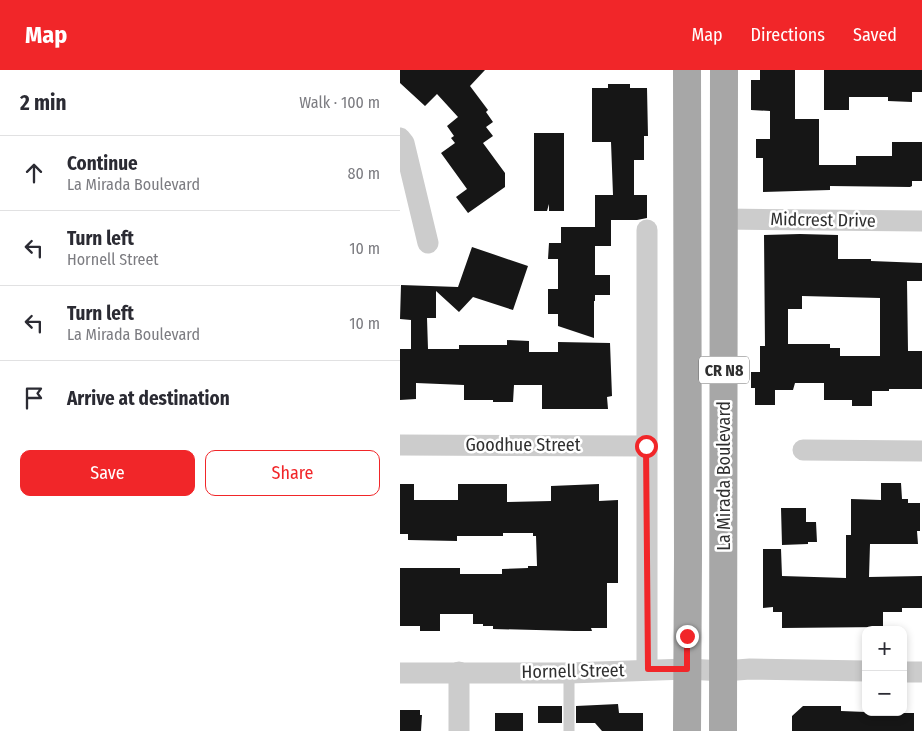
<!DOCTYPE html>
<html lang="en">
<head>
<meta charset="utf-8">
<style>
  :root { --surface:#fff; --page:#f2f2f3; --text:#2b2b33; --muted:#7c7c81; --line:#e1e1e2; --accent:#f12629 }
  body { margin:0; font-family:"Fira Sans Condensed",sans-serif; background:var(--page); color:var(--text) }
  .controls { position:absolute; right:15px; bottom:15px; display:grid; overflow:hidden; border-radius:10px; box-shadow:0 2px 8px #0003 }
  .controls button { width:45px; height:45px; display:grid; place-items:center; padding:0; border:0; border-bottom:1px solid var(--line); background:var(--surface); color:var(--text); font:25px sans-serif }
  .stop { position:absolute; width:15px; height:15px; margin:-11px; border:4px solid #f12629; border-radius:50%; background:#fff }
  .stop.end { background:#f12629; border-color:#fff; box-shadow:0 1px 5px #0008 }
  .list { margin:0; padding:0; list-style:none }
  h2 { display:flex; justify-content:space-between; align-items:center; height:65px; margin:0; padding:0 20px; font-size:21px }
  h2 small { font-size:16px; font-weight:400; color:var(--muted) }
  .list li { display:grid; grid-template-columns:32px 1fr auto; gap:15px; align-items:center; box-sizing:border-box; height:75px; padding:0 20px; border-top:1px solid var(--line) }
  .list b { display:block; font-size:19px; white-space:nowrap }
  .list p { margin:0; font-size:16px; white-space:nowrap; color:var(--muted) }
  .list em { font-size:16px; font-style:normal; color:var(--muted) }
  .actions { display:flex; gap:10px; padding:15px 20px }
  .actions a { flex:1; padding:11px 0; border:1px solid var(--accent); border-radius:10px; text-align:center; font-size:18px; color:var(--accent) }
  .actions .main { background:var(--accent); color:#fff }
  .icon { flex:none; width:28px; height:28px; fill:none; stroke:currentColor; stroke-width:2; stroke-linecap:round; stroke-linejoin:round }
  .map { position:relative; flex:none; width:522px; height:661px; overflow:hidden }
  header { display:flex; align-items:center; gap:30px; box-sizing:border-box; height:70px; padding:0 25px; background:var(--accent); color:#fff }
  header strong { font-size:24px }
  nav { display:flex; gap:28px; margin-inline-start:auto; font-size:18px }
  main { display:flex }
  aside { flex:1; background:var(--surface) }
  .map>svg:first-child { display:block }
  .building { fill:#161616; fill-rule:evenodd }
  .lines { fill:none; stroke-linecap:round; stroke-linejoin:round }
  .service { stroke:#ccc; stroke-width:11 }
  .minor { stroke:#ccc; stroke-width:21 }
  .primary { stroke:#a7a7a7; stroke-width:28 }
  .route { stroke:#f12629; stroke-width:6 }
  .labels { text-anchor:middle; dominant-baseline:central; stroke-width:5; stroke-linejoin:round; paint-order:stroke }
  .shield { fill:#fff; stroke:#6d6d6d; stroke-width:1 }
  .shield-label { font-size:16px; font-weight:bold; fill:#2f2f2f }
  .street-label { font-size:18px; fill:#2f2f2f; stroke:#fff }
</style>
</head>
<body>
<header>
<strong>Map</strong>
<nav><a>Map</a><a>Directions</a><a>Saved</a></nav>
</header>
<main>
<aside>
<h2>2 min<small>Walk · 100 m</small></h2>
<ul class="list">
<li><svg class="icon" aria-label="ahead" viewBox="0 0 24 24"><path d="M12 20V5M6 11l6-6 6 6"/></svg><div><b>Continue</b><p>La Mirada Boulevard</p></div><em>80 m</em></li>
<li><svg class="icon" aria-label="left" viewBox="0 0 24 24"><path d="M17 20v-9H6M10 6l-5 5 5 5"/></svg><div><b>Turn left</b><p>Hornell Street</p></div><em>10 m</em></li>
<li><svg class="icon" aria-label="left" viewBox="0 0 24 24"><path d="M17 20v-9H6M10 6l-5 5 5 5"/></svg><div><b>Turn left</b><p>La Mirada Boulevard</p></div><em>10 m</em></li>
<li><svg class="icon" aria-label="arrive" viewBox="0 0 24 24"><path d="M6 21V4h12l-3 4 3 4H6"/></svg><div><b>Arrive at destination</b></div></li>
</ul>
<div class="actions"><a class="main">Save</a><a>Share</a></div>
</aside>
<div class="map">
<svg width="522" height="661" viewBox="0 0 522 661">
  <rect width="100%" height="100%" fill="#fff"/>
  <g class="building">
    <path d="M 0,0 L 85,0 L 70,16 L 88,40 L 86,42 L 93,52 L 86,57 L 93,66 L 83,73 L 105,103 L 105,117 L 68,143 L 56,127 L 67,119 L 41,83 L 55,73 L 51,68 L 54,66 L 47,56 L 58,47 L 37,24 L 25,36 L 0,13 Z"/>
    <path d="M 360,0 L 395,0 L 395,49 L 419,49 L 419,95 L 456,95 L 456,86 L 492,86 L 492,72 L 522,72 L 522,111 L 512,111 L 512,116 L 510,117 L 430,116 L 430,120 L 363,122 L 363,88 L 356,88 L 356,69 L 370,69 L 370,41 L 351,40 L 351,10 L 360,10 Z"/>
    <path d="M 424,0 L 522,0 L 522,22 L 512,22 L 512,32 L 488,31 L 488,27 L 449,27 L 449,40 L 424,40 Z"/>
    <path d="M 208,14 L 230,14 L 230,18 L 247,18 L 248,66 L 244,66 L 244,90 L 234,90 L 234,125 L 247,125 L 247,148 L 237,150 L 211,150 L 211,176 L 195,176 L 195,205 L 210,205 L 210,225 L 195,225 L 195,231 L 194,231 L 194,268 L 158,256 L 158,244 L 148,244 L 148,219 L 158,219 L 158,189 L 148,189 L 149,173 L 161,173 L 161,157 L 195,157 L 195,125 L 213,125 L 211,72 L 192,72 L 192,18 L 208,18 Z"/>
    <path d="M 134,63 L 164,63 L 164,141 L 149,141 L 149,134 L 147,141 L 134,141 Z"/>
    <path d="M 400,164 L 438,165 L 438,189 L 471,189 L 471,191 L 522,193 L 522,211 L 507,211 L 508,281 L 522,281 L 522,319 L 489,319 L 489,321 L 472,321 L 472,336 L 452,336 L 452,330 L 424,330 L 424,313 L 395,313 L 393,320 L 375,320 L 375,335 L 355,335 L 355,318 L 351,318 L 351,302 L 360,302 L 360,276 L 365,276 L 364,165 ZM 402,226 L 480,228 L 480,286 L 440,286 L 440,278 L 430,278 L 430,274 L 388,274 L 388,239 L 402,239 Z"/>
    <path d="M 72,177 L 128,196 L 113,240 L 73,227 L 59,242 L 36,221 L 36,248 L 27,248 L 28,279 L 59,279 L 59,275 L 107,275 L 107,270 L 129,271 L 129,282 L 158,282 L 158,272 L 210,273 L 212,326 L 207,327 L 208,339 L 142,339 L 142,315 L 114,315 L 113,332 L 93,332 L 93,330 L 64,330 L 64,315 L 16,313 L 16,329 L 0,330 L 0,279 L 11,279 L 11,250 L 0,249 L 1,215 L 58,217 Z"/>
    <path d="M 481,413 L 501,413 L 502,429 L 508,429 L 508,433 L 520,433 L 520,461 L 517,461 L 518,474 L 470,474 L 469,507 L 522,506 L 522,538 L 502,538 L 502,542 L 483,542 L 483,557 L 382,558 L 382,542 L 373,542 L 373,537 L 363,538 L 363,479 L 381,479 L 382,506 L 446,508 L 446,465 L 451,465 L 451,429 L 481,430 Z"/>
    <path d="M 0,414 L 14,414 L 14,430 L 58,430 L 58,414 L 107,414 L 107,432 L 151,431 L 151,416 L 199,414 L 199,431 L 218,430 L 218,513 L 207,513 L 207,558 L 191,558 L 192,561 L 174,561 L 93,559 L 93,556 L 83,556 L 83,554 L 73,554 L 73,544 L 40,544 L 40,561 L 20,561 L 20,556 L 0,556 L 0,498 L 60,498 L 60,504 L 102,504 L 102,499 L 128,498 L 128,496 L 137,496 L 136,466 L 133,466 L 133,463 L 103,463 L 103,466 L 57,466 L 57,471 L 8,470 L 8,464 L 0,464 Z"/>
    <path d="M 381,438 L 406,438 L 406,452 L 416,452 L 417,472 L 408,472 L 408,474 L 382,475 Z"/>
    <path d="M 218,634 L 219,643 L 243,643 L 243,661 L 202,661 L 195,653 L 176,653 L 176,636 Z"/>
    <rect x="138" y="636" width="24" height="17"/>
    <path d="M 403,636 L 441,636 L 441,641 L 466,642 L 469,643 L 514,643 L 514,661 L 392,661 L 392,646 Z"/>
    <path d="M 0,640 L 20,640 L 20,645 L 22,645 L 21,661 L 0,661 Z"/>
    <rect x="95" y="643" width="28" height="18"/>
  </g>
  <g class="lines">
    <path class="service" d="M 169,661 L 169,603"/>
    <g class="minor">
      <path d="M 0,68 L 4,73 L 28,173"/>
      <path d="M 324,149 L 522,151"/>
      <path d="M 247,160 L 247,599"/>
      <path d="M 0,375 L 246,376"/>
      <path d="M 403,380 L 522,381"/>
      <path d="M 503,602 L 522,602"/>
      <path d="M 0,603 L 169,603 L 287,599 L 324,601 L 350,599 L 466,601"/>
      <path d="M 59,661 L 59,602"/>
    </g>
    <g class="primary">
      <path d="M 287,661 L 288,486 L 287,0"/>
      <path d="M 323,661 L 324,0"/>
    </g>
  </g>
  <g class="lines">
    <path class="route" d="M 246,376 L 248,599 L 287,599 L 287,566"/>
  </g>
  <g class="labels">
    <rect class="shield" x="299" y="286.5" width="50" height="27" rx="4"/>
    <g class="shield-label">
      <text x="324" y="300">CR N8</text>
    </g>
    <g class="street-label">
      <text transform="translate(423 150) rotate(1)">Midcrest Drive</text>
      <text x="123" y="375">Goodhue Street</text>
      <text transform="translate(324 406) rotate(-90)">La Mirada Boulevard</text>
      <text transform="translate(173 601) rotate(-1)">Hornell Street</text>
    </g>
  </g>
</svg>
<div class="controls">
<button>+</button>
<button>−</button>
</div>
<div class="stop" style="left:246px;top:376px"></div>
<div class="stop end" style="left:287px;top:566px"></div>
</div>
</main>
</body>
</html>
